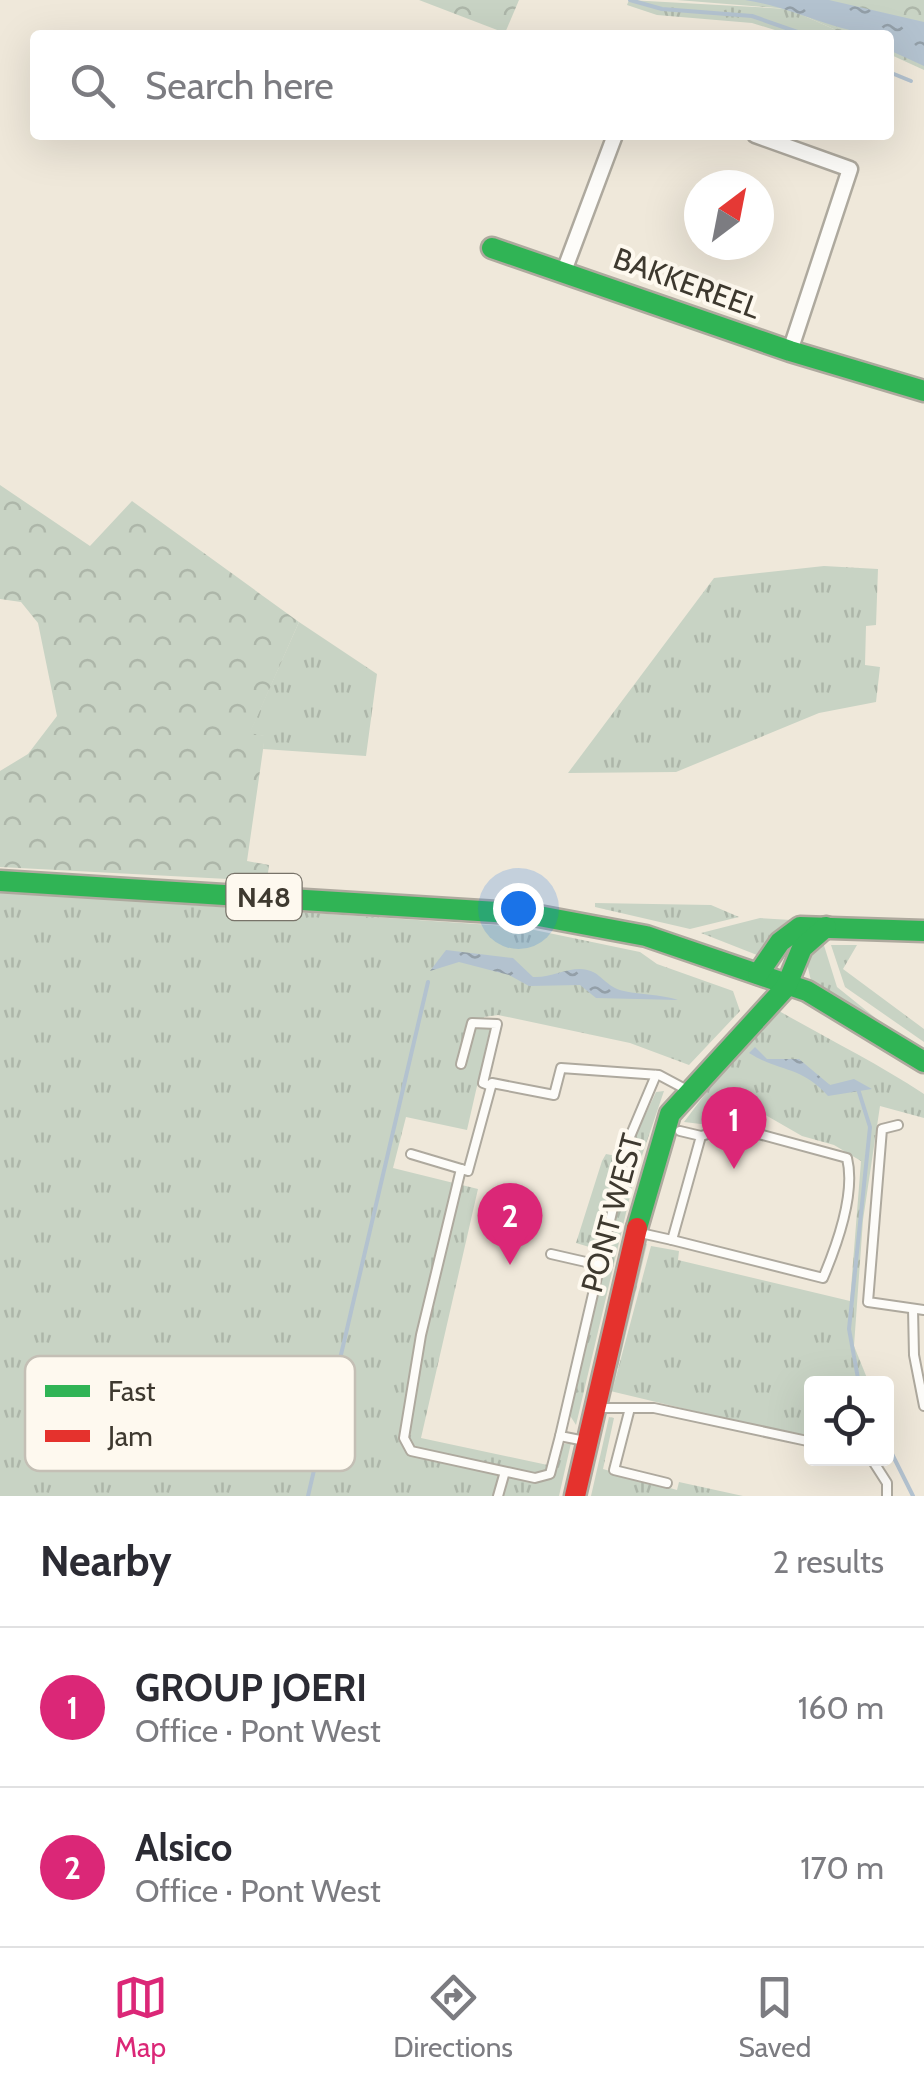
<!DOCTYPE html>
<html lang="en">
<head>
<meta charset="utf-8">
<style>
  :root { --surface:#fff; --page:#f2f2f3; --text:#2b2b33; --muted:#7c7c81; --line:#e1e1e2; --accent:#db2777 }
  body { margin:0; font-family:Cabin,sans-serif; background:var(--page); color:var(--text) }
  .controls { position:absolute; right:30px; bottom:30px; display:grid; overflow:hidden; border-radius:10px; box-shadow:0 10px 40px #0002 }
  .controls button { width:90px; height:90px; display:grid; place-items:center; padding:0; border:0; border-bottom:2px solid var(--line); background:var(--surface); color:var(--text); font:50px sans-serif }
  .compass { position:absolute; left:684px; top:170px; width:90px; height:90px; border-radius:50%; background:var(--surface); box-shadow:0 10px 40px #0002; rotate:32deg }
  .you { position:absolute; left:518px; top:908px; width:35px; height:35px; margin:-25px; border:8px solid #fff; border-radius:50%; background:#1a73e8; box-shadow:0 0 0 15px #1a73e833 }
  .badge { display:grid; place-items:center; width:65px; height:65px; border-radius:50%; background:var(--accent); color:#fff; font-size:32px; font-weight:700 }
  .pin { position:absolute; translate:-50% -82px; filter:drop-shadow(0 2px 5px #0008) }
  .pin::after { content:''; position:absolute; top:52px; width:35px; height:30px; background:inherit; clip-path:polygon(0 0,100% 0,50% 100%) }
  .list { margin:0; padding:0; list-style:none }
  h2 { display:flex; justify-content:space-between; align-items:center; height:130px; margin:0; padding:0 40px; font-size:42px }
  h2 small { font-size:32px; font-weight:400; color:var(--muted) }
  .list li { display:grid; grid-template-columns:65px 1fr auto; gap:30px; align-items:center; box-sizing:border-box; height:160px; padding:0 40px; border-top:2px solid var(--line) }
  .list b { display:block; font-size:38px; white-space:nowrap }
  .list p { margin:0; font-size:32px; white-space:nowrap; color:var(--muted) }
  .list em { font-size:32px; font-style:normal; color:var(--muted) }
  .icon { flex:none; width:55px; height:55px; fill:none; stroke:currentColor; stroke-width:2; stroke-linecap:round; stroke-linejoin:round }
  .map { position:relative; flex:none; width:924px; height:1496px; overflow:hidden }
  .search { position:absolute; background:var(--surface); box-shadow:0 10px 40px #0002; left:30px; right:30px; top:30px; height:110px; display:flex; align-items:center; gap:25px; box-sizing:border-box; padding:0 35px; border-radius:10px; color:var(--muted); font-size:38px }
  .sheet { height:450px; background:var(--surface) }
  nav { display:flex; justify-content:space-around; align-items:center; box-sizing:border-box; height:140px; border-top:2px solid var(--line); background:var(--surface); font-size:28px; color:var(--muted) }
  nav a { display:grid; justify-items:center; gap:5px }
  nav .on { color:var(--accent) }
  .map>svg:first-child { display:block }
  .grass { fill:url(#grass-tufts) }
  .forest { fill:url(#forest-crowns) }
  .water { fill:url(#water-ripples) }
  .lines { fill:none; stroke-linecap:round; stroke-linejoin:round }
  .stream { stroke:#b3c2cf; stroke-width:4 }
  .lane-casing { stroke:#aea99e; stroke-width:12 }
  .street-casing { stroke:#aea99e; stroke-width:19 }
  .fast-casing { stroke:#aea99e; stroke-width:25 }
  .jam-casing { stroke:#aea99e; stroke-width:25 }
  .lane { stroke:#fdfcf9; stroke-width:8 }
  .street { stroke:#fdfcf9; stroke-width:14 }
  .fast { stroke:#30b455; stroke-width:20 }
  .jam { stroke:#e5322d; stroke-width:20 }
  .labels { text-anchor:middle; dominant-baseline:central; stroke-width:8; stroke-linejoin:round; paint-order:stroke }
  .shield { fill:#fef9ef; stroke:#787369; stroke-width:2.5 }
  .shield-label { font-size:28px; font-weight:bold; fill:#3e392f }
  .street-label { font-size:30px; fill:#3e392f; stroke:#fef9ef }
  .key { fill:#fef9ef; stroke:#c4bfb5; stroke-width:2.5 }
  .key-label { font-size:28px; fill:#3e392f }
</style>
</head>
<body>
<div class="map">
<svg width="924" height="1496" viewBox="0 0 924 1496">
  <defs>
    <pattern id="grass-tufts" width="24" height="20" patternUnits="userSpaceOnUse" patternTransform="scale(2.5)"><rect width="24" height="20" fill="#c8d3c4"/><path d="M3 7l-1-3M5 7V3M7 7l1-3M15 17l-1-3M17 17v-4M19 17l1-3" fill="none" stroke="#adb6a9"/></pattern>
    <pattern id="forest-crowns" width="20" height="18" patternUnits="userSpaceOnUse" patternTransform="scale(2.5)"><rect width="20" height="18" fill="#c8d3c4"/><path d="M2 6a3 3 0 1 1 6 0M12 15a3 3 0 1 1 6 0" fill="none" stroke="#adb6a9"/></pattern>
    <pattern id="water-ripples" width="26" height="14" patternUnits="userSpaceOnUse" patternTransform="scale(2.5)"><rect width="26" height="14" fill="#b3c2cf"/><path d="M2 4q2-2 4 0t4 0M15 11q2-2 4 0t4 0" fill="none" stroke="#939fa8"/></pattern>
  </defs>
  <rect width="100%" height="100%" fill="#efe8da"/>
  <g class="grass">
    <path d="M 629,0 L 789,9 L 847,35 L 791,35 L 752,23 L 657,15 L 627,5 Z"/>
    <path d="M 824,566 L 878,569 L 876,625 L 866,626 L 865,665 L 880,667 L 876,702 L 819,713 L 676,772 L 568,773 L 714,578 Z"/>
    <path d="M 299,622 L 377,674 L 366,756 L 263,749 L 264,736 L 249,734 Z"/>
    <path d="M 0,892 L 520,927 L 640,952 L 657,964 L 733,991 L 740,1011 L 689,1065 L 630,1043 L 498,1015 L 484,1017 L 482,1028 L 490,1029 L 467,1130 L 406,1117 L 393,1168 L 478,1189 L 421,1438 L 557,1467 L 563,1444 L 571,1443 L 559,1496 L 0,1496 Z"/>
    <path d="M 595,903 L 711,905 L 739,917 L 690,929 L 595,907 Z"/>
    <path d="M 760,918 L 791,920 L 791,924 L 757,955 L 701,933 Z"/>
    <path d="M 822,939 L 837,987 L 893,1032 L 811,981 L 806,959 Z"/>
    <path d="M 831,945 L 857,945 L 843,969 L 924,1029 L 924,1042 L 845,987 Z"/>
    <path d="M 779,1011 C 828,1039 877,1063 924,1094 L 924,1118 L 880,1106 L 863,1220 L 854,1346 L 869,1383 L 812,1384 L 811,1439 L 606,1390 L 642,1243 L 647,1244 L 613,1388 L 651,1246 L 679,1251 L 678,1260 L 850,1301 L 861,1161 L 834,1145 L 802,1136 L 738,1099 L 732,1108 L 723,1103 L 709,1125 L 684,1122 L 718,1077 L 678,1119 L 769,1016 Z"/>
    <path d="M 664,1091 L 634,1179 L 576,1425 L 569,1414 L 633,1141 L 656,1092 Z"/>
    <path d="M 620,1144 L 596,1249 L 576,1243 L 602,1161 L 606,1154 L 616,1156 Z"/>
    <path d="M 609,1417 L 614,1418 L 603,1469 L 677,1490 L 679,1482 L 743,1496 L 591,1496 Z"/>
  </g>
  <g class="forest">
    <path d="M 419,0 L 519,0 L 505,33 Z"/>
    <path d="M 677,0 L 924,0 L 924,70 L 889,54 L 889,35 L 847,35 L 789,9 Z"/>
    <path d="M 0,485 L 90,546 L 132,501 L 299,622 L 250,733 L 265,736 L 247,861 L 269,865 L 267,881 L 0,867 L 0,771 L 28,754 L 57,716 L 38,623 L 21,602 L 0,599 Z"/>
  </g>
  <g class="water">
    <path d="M 745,0 L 829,0 L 924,22 L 924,66 L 889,50 L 889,35 C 839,35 797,8 745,0 Z"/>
    <path d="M 446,950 L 513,958 L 533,977 C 550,978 564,969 580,969 C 599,970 600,980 615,988 C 628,995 658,993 678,1000 L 596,998 L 580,985 L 529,986 L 509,975 L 459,962 L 430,971 Z"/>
    <path d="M 755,1047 L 767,1059 L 799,1059 L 830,1085 L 854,1079 L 872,1089 L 828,1096 C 800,1065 781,1073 749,1053 Z"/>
  </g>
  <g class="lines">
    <g class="stream">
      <path d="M 630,0 L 662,9 L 752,16 L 806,35"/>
      <path d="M 889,72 L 911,81"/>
      <path d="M 859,1384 L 849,1329 L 870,1127 L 859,1092"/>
      <path d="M 886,1442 L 913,1496"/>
      <path d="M 308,1496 L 428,982"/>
    </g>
    <defs>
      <g id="lane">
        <path d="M 461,1064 L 472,1023 L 497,1024 L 483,1083 L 491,1086"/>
        <path d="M 898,1125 L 882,1129 L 868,1302 L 924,1310"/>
        <path d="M 411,1154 L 468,1171 L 492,1083 L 554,1095 L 561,1068 L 659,1075 L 689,1091"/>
        <path d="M 461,1169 L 421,1335 L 404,1438 L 411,1451 L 535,1478 L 550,1474 L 560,1436"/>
        <path d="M 636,1232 L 672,1240 L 701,1136 L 680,1131"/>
        <path d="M 672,1240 L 823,1278 C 837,1245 856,1194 847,1158 L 733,1127 L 701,1136"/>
        <path d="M 551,1254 L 599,1265"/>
        <path d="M 913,1309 L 914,1355 L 924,1406"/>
        <path d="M 600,1408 L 654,1408 L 812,1442"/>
        <path d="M 630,1408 L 614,1470 L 667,1483"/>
        <path d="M 585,1441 L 560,1436 L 629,1139 L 656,1075"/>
        <path d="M 871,1458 L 887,1483 L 887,1496"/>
        <path d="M 498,1496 L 504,1475"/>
      </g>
      <g id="street">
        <path d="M 755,135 L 850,169 L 790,351"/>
        <path d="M 564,271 L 615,135"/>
      </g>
      <g id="fast">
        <path d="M 492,248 L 790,351 L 924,391"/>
        <path d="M 0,881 L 528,914 L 646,936 L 807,991 L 924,1062"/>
        <path d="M 758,974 L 780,942 L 800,927 L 924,931"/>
        <path d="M 637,1228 L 670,1114 L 786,987 L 802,948 L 826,927"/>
      </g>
      <path id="jam" d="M 575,1496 L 637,1228"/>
    </defs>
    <use href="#lane" class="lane-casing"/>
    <use href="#street" class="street-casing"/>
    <use href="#fast" class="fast-casing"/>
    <use href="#jam" class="jam-casing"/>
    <use href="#lane" class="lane"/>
    <use href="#street" class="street"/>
    <use href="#fast" class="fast"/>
    <use href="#jam" class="jam"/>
  </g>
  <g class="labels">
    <rect class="shield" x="226.5" y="874" width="75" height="46" rx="8"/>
    <g class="shield-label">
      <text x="264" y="897">N48</text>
    </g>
    <g class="street-label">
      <text transform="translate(687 283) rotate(20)">BAKKEREEL</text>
      <text transform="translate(612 1213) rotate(-75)">PONT WEST</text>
    </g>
  </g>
  <rect x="25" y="1356" width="330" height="115" rx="15" class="key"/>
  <rect x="45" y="1385" width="45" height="12" fill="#30b455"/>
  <rect x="45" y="1430" width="45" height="12" fill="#e5322d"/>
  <g class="key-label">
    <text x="108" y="1401">Fast</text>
    <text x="108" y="1446">Jam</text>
  </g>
</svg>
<div class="controls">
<button><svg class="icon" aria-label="locate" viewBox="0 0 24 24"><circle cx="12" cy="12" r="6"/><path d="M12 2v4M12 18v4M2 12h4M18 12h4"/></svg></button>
</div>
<svg class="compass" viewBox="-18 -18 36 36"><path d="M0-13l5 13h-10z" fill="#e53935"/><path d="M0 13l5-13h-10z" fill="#7c7c81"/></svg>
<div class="you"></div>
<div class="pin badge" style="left:734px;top:1169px">1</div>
<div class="pin badge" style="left:510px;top:1265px">2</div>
<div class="search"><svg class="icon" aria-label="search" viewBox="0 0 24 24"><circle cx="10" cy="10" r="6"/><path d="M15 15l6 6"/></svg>Search here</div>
</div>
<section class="sheet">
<h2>Nearby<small>2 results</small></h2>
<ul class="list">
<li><span class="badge">1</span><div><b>GROUP JOERI</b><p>Office · Pont West</p></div><em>160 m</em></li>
<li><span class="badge">2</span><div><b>Alsico</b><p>Office · Pont West</p></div><em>170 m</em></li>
</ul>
</section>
<nav>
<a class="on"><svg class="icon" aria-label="map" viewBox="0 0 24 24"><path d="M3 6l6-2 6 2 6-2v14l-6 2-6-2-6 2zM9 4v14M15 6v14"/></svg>Map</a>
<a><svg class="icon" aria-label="directions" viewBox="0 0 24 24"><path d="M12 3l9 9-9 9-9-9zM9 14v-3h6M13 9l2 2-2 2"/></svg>Directions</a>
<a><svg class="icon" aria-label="saved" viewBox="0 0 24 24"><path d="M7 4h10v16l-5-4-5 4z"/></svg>Saved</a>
</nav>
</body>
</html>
